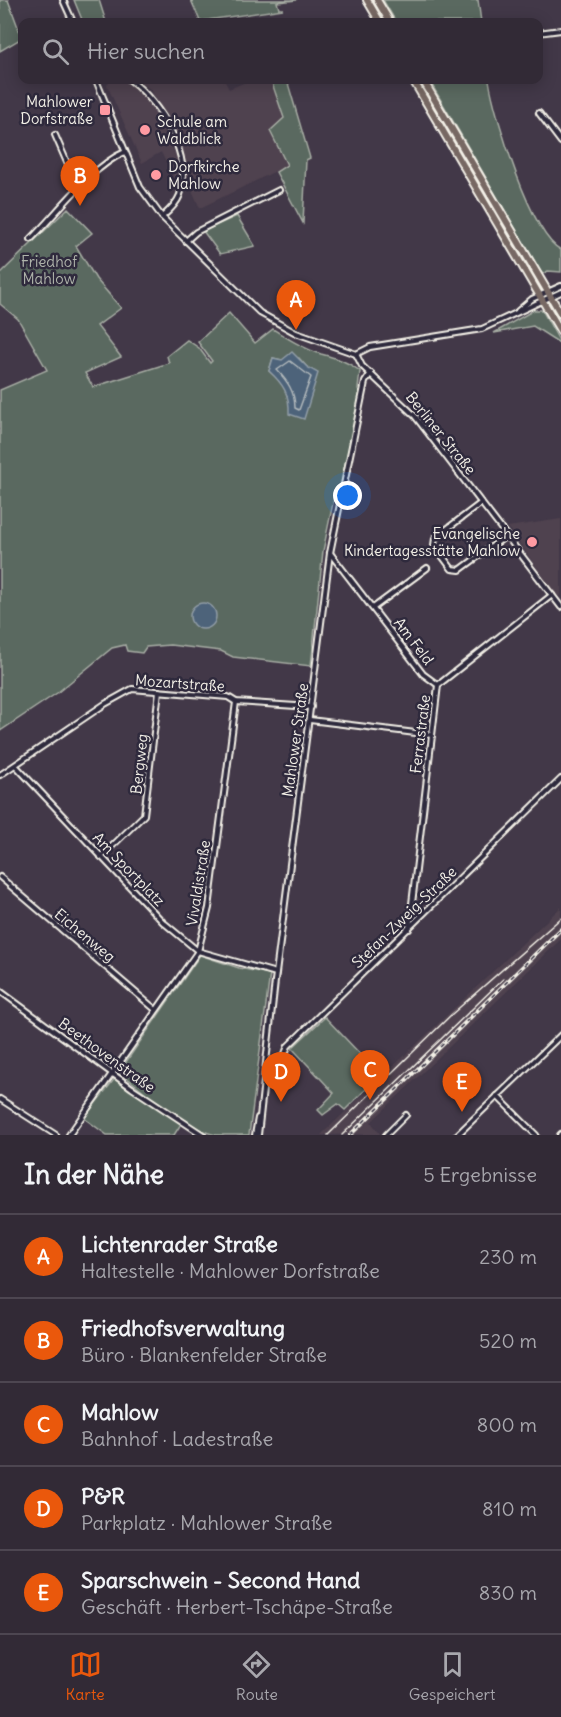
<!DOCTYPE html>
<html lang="de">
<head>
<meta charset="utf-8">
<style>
  :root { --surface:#322a36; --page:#3a323e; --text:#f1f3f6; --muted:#a8a7ad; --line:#4d4651; --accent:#ea580c }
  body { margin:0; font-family:Delius,sans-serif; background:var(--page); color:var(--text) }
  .you { position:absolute; left:348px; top:496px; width:21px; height:21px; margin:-15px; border:4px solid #fff; border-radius:50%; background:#1a73e8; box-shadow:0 0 0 9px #1a73e833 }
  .badge { display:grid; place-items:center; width:39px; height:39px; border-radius:50%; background:var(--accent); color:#fff; font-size:20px; font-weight:700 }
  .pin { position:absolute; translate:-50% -50px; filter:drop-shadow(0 2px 3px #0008) }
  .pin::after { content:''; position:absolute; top:32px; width:21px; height:18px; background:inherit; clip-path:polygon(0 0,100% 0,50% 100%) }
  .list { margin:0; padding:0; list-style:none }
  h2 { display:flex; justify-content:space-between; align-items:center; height:78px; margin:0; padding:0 24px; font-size:26px }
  h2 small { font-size:20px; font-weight:400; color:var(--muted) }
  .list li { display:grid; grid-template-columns:39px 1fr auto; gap:18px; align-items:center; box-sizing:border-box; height:84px; padding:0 24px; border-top:2px solid var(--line) }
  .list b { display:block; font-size:22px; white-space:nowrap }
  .list p { margin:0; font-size:20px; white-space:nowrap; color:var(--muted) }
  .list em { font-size:20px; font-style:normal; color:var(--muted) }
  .icon { flex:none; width:33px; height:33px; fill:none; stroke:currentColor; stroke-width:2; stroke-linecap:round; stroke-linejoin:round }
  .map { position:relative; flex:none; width:561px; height:1135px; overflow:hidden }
  .search { position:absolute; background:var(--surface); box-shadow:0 3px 15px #0003; left:18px; right:18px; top:18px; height:66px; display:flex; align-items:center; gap:15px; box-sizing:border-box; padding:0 21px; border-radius:12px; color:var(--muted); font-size:22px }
  .sheet { height:498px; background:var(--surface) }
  nav { display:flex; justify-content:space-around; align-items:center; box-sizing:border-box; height:84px; border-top:2px solid var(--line); background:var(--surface); font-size:16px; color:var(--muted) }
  nav a { display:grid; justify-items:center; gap:3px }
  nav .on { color:var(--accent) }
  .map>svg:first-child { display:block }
  .built { fill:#50424f }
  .green { fill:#5a6960; stroke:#a7ada4; stroke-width:1.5; fill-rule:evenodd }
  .water { fill:#4e647a; stroke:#909ca6; stroke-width:1.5 }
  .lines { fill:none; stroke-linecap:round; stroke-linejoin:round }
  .shore { stroke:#b2b9bc; stroke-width:1.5 }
  .minor-casing { stroke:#f4f1e8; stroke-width:8 }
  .primary-casing { stroke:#f4f1e8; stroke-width:10 }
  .minor { stroke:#2f2a3d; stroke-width:4 }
  .primary { stroke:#776864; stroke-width:6 }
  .tram { stroke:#f4f1e8; stroke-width:1.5 }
  .rail-casing { stroke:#f4f1e8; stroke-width:4 }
  .rail { stroke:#2f2a3d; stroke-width:1.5; stroke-dasharray:4.5; stroke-linecap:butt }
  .poi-dot { fill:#ff9aa2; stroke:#2f2a3d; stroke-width:2 }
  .labels { text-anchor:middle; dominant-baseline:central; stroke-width:5; stroke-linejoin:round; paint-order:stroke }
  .poi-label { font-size:15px; fill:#f4f1e8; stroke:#2f2a3d; text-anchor:end }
  .park-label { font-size:15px; fill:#afb4ab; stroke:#2f2a3d }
  .street-label { font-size:15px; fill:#f4f1e8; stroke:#2f2a3d }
</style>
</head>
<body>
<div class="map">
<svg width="561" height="1135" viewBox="0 0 561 1135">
  <rect width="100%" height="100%" fill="#423848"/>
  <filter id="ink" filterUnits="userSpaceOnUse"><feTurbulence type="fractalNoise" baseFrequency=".0167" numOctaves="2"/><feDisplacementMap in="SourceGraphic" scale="12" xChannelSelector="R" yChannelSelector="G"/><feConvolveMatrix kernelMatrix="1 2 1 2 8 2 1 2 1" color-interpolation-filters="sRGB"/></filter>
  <g filter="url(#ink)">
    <g class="built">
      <path d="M 110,80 L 124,80 L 148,99 L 177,158 L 176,183 L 161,152 L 142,163 L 107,85 Z"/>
      <path d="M 138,80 L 224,80 L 229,89 L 251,80 L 271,80 L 284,118 L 270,131 L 288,165 L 200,208 L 186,177 L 175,133 L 151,90 Z"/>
      <path d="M 561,519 L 561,595 L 557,596 L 508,527 Z"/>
      <path d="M 561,907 L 561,939 L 371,1122 L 380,1134 L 321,1135 Z"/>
    </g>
    <g class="green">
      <path d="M 0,0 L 8,0 L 22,38 L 0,51 Z"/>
      <path d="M 74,0 L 99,0 L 106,22 L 83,22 Z"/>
      <path d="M 191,0 L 297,0 L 277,2 L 279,9 L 283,9 L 200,21 Z"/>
      <path d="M 383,0 L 478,0 L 481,22 L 396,22 Z"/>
      <path d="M 271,80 L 287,80 L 310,158 L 306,160 L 303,223 L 276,172 L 287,165 L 270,131 L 284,118 Z"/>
      <path d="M 429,80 L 489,80 C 494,114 531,235 561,250 L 561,272 L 548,271 L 542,274 Z"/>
      <path d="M 68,208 L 92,233 L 76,246 L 96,279 L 121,308 L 97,326 L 121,357 L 85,373 L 93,387 L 169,363 L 167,356 L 187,340 L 199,348 L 210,363 L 212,361 L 198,342 L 229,313 L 255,343 L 273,329 C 287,338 304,349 321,354 C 336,358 347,361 360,371 L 358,389 L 362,391 L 339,498 L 334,498 L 323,551 L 311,666 L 233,657 L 221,651 L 170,645 L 146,647 L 142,653 L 127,651 L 125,645 L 112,648 L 57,693 L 0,731 L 0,390 L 47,370 L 18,319 L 0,304 L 0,274 ZM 273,358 L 282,360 L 299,358 L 307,367 L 289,399 L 282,383 L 269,371 Z"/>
      <path d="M 237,216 L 255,246 L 220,254 L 203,231 Z"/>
      <path d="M 534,310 L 542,310 L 561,344 L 533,326 L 494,333 Z"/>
      <path d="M 200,955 L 239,968 L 270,974 L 249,1135 C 238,1135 226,1135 216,1135 C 186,1129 144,1090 119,1072 Z"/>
      <path d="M 325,1017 L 380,1075 L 345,1110 L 338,1104 L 323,1115 L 318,1110 L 334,1093 L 292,1048 Z"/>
      <path d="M 116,1077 L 181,1124 L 174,1135 L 107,1135 L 84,1118 Z"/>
    </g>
    <g class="water">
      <path d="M 292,352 L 307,367 L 318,373 L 304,419 L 289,414 C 290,394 283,384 269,371 L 273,358 L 282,360 Z"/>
      <circle cx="203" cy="616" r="13"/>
    </g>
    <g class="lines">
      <path class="shore" d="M 290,361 L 311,377 L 299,410 L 295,408 C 295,391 287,381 277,370 Z"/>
      <defs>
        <g id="minor">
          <path d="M 63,0 L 73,22"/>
          <path d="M 538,33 L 561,30"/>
          <path d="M 96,80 L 140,187 L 162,217 L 260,313 L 296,333 L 356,354"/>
          <path d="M 130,80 C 160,102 193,156 180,195 C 177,203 169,211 162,217"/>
          <path d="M 539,113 L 561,142"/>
          <path d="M 55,135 L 79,190"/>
          <path d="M 31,239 C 57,213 92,166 125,152"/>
          <path d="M 186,241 L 196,232 L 279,190"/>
          <path d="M 518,311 L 532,299 L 561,286"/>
          <path d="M 356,354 L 362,366 L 415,416 L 561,607"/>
          <path d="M 356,354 L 370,347 L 482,329 L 561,292"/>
          <path d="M 481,503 L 435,538 L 434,545 L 452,569 L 460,570 L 506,536"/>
          <path d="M 330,553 L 423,674 L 438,685"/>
          <path d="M 373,608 L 427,568"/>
          <path d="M 310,720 L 432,735"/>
          <path d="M 16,766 L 163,922 L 198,951 L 276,973"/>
          <path d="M 0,775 L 105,704 L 132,689 L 228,697 L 236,702 L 311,707"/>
          <path d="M 101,857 L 144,815 L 159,691"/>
          <path d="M 0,877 L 156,1010"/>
          <path d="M 409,929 L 438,685 L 552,595"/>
          <path d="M 0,991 L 132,1088 L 203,1135"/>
          <path d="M 266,1065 L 281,1064 L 288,1046 L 561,779"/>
          <path d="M 497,1096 L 536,1135"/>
          <path d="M 0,1099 L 56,1135"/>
          <path d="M 69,1135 L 198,951 L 209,908 L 236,702"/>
          <path d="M 255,1135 L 258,1118"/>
          <path d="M 258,1135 L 275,981 L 330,553 L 365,382 L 371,373"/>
          <path d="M 386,1135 L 406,1115"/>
          <path d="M 457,1135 L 561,1035"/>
          <path d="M 560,1135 L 561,1134"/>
        </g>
        <g id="primary">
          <path d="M 367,0 L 380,22"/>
          <path d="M 377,0 L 390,22"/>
          <path d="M 413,80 L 561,332"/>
          <path d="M 423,80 L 561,314"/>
        </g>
      </defs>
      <use href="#minor" class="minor-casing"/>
      <use href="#primary" class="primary-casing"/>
      <use href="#minor" class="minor"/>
      <use href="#primary" class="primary"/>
      <g class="tram">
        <path d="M 328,1135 L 452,1014 L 561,918"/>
        <path d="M 342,1135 L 503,979"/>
      </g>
      <defs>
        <path id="rail" d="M 350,1135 L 561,929"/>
      </defs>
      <use href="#rail" class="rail-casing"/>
      <use href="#rail" class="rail"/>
    </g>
  </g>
  <g class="poi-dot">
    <rect x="99" y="104" width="12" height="12" rx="3"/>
    <circle cx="145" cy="130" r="6"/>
    <circle cx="156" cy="175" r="6"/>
    <circle cx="532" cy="542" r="6"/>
  </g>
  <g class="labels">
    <g class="poi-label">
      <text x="93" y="101">Mahlower<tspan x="93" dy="17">Dorfstraße</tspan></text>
      <text x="157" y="121" text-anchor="start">Schule am<tspan x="157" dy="17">Waldblick</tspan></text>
      <text x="168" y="166" text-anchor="start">Dorfkirche<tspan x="168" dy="17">Mahlow</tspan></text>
      <text x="520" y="533">Evangelische<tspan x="520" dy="17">Kindertagesstätte Mahlow</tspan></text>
    </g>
    <g class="park-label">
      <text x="49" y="261">Friedhof<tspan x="49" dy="17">Mahlow</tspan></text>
    </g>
    <g class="street-label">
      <text transform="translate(441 433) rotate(51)">Berliner Straße</text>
      <text transform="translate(414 641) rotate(53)">Am Feld</text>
      <text transform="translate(180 683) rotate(4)">Mozartstraße</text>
      <text transform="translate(420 734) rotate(-83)">Ferrastraße</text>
      <text transform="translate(295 740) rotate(-82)">Mahlower Straße</text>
      <text transform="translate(139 764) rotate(-84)">Bergweg</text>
      <text transform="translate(129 869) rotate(46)">Am Sportplatz</text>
      <text transform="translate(198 883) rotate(-81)">Vivaldistraße</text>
      <text transform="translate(404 917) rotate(-44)">Stefan-Zweig-Straße</text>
      <text transform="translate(85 935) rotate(40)">Eichenweg</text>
      <text transform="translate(107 1055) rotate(36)">Beethovenstraße</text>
    </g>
  </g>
</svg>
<div class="you"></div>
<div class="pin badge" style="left:296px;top:330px">A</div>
<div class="pin badge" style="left:80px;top:206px">B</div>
<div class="pin badge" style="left:370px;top:1100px">C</div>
<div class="pin badge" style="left:281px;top:1102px">D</div>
<div class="pin badge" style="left:462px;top:1112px">E</div>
<div class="search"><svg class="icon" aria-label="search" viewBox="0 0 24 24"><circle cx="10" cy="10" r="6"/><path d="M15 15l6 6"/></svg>Hier suchen</div>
</div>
<section class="sheet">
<h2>In der Nähe<small>5 Ergebnisse</small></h2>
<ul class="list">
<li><span class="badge">A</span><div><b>Lichtenrader Straße</b><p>Haltestelle · Mahlower Dorfstraße</p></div><em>230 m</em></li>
<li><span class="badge">B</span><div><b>Friedhofsverwaltung</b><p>Büro · Blankenfelder Straße</p></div><em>520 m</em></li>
<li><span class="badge">C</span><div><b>Mahlow</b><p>Bahnhof · Ladestraße</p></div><em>800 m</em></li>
<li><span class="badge">D</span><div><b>P&amp;R</b><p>Parkplatz · Mahlower Straße</p></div><em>810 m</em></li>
<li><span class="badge">E</span><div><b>Sparschwein - Second Hand</b><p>Geschäft · Herbert-Tschäpe-Straße</p></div><em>830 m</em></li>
</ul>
</section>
<nav>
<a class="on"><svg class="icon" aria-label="map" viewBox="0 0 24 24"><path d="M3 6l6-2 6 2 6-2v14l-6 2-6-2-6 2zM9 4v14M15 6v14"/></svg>Karte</a>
<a><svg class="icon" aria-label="directions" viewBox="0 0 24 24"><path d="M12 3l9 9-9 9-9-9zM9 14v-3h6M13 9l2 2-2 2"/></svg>Route</a>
<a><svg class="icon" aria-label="saved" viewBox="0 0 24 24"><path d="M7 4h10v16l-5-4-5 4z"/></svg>Gespeichert</a>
</nav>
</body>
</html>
